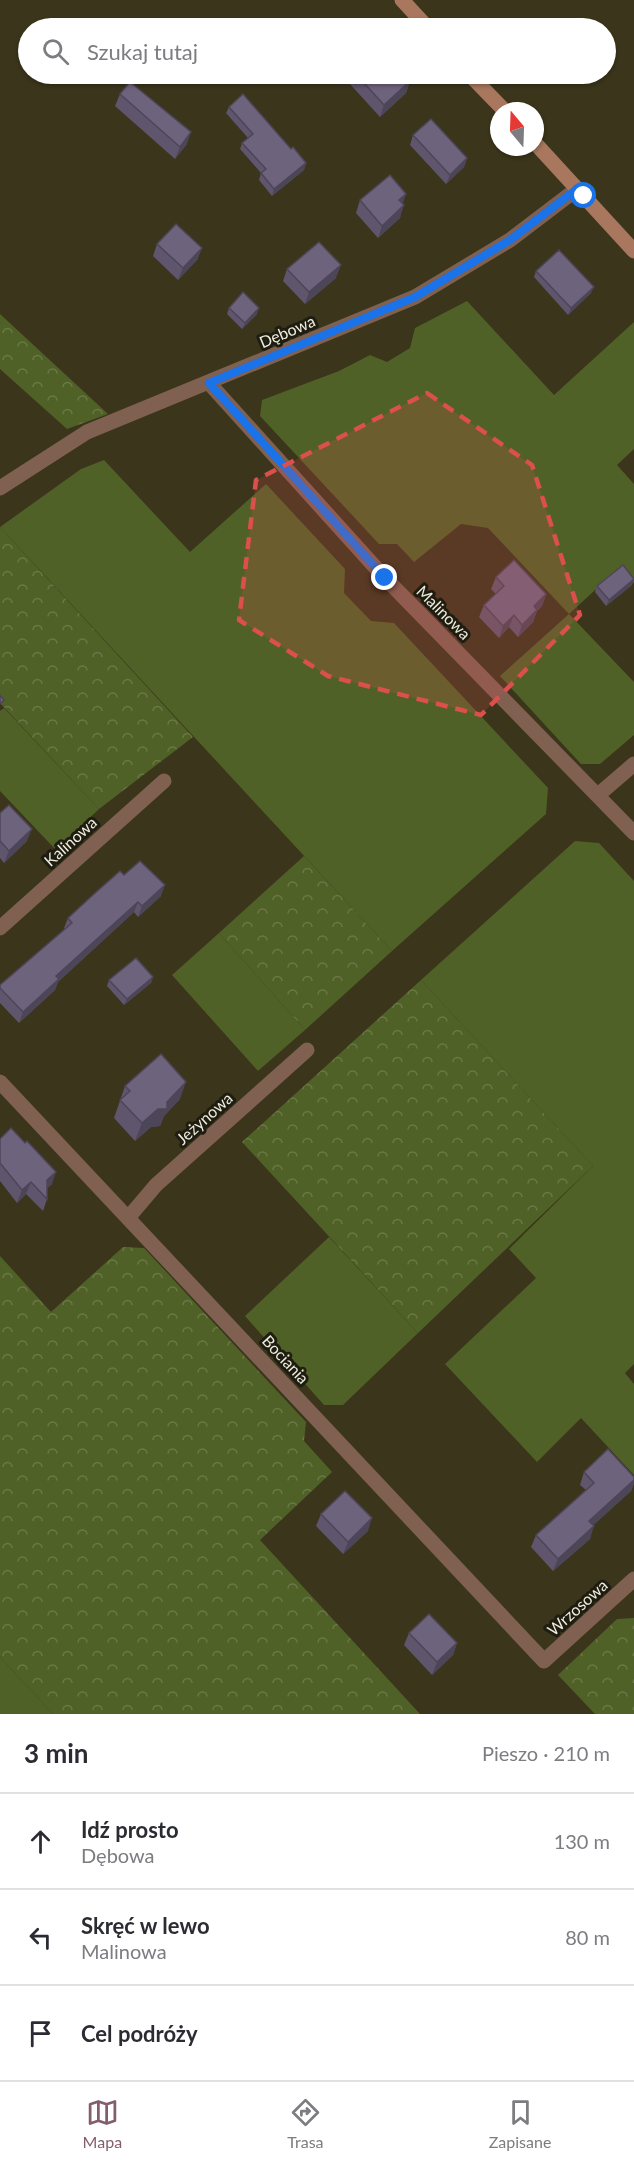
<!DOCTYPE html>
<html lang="pl">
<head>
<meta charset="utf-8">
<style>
  :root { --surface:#fff; --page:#f7f7f7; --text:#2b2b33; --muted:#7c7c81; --line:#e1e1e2; --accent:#845d6d }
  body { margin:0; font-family:Lato,sans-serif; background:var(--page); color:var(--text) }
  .compass { position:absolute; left:490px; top:102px; width:54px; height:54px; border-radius:50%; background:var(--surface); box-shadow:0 2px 4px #0004; rotate:341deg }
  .stop { position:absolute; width:18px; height:18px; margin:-14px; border:4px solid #1a73e8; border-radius:50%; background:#fff }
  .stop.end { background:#1a73e8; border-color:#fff; box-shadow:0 2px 6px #0008 }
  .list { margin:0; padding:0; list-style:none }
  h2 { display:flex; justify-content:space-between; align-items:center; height:78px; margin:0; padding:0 24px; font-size:26px }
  h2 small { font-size:20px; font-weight:400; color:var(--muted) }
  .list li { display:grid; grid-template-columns:39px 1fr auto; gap:18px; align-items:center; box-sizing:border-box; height:96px; padding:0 24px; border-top:2px solid var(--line) }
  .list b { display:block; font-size:22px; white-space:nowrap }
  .list p { margin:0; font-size:20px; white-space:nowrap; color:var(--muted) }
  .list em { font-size:20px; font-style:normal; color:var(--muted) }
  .icon { flex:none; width:33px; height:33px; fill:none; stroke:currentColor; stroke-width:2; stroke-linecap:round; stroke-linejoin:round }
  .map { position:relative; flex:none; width:634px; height:1714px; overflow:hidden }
  .search { position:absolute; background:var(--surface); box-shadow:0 2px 4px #0004; left:18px; right:18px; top:18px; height:66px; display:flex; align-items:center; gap:15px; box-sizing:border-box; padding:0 21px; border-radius:33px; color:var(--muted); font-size:22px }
  .sheet { height:366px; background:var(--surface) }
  nav { display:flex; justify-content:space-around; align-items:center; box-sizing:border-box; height:84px; border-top:2px solid var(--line); background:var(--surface); font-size:16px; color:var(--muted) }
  nav a { display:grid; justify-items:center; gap:3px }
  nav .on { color:var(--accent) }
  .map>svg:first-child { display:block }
  .grass { fill:#506127 }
  .forest { fill:url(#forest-crowns) }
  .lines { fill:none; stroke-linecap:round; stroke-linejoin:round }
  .street { stroke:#7f6051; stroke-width:15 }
  .secondary { stroke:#a8775e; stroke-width:15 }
  .wall { fill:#5f556c }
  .shaded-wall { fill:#4d4558 }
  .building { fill:#6e637d; stroke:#4d4558; stroke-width:1.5 }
  .route { stroke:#1a73e8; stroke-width:8 }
  .marked { fill:#db4f4c; fill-opacity:0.2; stroke:#db4f4c; stroke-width:4.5; stroke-dasharray:12 8; stroke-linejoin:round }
  .labels { text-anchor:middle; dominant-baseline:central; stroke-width:6; stroke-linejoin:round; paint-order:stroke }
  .street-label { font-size:16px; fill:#efeddd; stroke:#1f1d11 }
</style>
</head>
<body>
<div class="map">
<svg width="634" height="1714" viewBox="0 0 634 1714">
  <defs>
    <pattern id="forest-crowns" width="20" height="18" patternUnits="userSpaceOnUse" patternTransform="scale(1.5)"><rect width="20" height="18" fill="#506127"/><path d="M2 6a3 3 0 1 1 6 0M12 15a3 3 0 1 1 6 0" fill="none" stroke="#6a7846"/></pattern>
  </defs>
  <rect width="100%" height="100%" fill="#3a351b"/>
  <g class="grass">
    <path d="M 467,301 L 554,395 L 634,322 L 634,449 L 617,465 L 634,484 L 634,583 L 619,568 L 569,614 L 634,682 L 634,735 L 600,764 L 581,764 L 500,676 L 569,614 L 488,528 L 461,524 L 414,562 L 397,544 L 379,544 L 260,416 L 262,400 L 339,371 L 370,355 L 387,362 L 410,348 L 415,328 Z"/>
    <path d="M 104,460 L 190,552 L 266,484 L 345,569 L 344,593 L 371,621 L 394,623 L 548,788 L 546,814 L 392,951 L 0,527 L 81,469 Z"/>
    <path d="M 4,708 L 99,809 L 56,850 L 0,791 L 0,711 Z"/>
    <path d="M 575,841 L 599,843 L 634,881 L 634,1364 L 625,1373 L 634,1384 L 634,1475 L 581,1418 L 537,1462 L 445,1364 L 536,1278 L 509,1249 L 593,1166 L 421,980 Z"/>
    <path d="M 219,933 L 305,1030 L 258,1071 L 172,975 Z"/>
    <path d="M 329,1237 L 418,1333 L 343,1405 L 324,1405 L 245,1316 Z"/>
    <path d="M 0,1657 L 53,1714 L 0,1714 Z"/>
  </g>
  <g class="forest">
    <path d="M 0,314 L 108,414 L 67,429 L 0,369 Z"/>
    <path d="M 0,527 L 193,737 L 99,809 L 0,703 Z"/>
    <path d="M 304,856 L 392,951 L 305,1030 L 219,933 Z"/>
    <path d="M 421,980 L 593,1166 L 418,1333 L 242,1142 Z"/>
    <path d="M 123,1247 L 144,1248 L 306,1422 L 304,1441 L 332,1472 L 260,1540 L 420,1714 L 53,1714 L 0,1657 L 0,1256 L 51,1312 Z"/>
    <path d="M 634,1618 L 634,1714 L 595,1714 L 558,1675 L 617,1619 Z"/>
  </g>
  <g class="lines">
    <g class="street">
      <path d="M 209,383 L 385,578 L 634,833"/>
      <path d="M 0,488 L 87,432 L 415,297 L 510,240 L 577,189"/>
      <path d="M 598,795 L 634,764"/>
      <path d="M 0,928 L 164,781"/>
      <path d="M 0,1082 L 544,1661 L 634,1579"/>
      <path d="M 128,1218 L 156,1185 L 307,1050"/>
    </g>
    <g class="secondary">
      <path d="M 402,0 L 428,28"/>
      <path d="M 469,74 L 505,111"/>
      <path d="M 535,143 L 634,251"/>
    </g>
  </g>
  <g class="wall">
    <path d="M 353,74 L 404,74 L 410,81 L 406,93 L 380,117 L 349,83 Z"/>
    <path d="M 120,94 L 187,144 L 175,159 L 115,106 Z"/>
    <path d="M 229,107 L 291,149 L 306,163 L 304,170 L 272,196 L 259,180 L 261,173 L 240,149 L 242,143 L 248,138 L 226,113 Z"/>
    <path d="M 413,135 L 467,158 L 464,167 L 446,184 L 410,145 Z"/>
    <path d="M 360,200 L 403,204 L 400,218 L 378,238 L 356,213 Z"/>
    <path d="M 157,244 L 202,248 L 197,260 L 178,280 L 153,256 Z"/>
    <path d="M 287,269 L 336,278 L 305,304 L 283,281 Z"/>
    <path d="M 536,271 L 591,293 L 568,315 L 534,277 Z"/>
    <path d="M 229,308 L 257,314 L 242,329 L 227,314 Z"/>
    <path d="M 496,577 L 546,594 L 542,606 L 537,611 L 533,622 L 518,637 L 509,627 L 499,638 L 479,617 L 484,605 L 496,594 L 491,589 Z"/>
    <path d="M 634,578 L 632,585 L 606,606 L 595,592 L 597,586 Z"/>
    <path d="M 0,813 L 27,841 L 4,863 L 0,858 Z"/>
    <path d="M 124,875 L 161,896 L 138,917 L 134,912 L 58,982 L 55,990 L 19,1023 L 0,1003 L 0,985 L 65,929 L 64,928 L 68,918 Z"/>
    <path d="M 153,977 L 151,983 L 124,1005 L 107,986 L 109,980 Z"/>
    <path d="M 125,1086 L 180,1099 L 164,1116 L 160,1126 L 151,1127 L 135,1141 L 114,1118 Z"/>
    <path d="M 0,1139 L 52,1184 L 47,1188 L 47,1199 L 43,1211 L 26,1194 L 17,1203 L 0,1181 Z"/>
    <path d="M 584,1472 L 634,1477 L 634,1483 L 631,1491 L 593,1525 L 590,1539 L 553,1571 L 531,1547 L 536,1535 L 586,1490 L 580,1485 Z"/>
    <path d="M 321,1514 L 368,1531 L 343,1554 L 316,1526 Z"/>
    <path d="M 409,1633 L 457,1643 L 453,1655 L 432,1675 L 404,1645 Z"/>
  </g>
  <g class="shaded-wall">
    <path d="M 410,81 L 406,93 L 380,117 L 384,105 Z"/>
    <path d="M 191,132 L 187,144 L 175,159 L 180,147 Z"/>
    <path d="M 467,158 L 464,167 L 446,184 L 450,175 Z"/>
    <path d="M 306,163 L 304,170 L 272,196 L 274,189 Z"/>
    <path d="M 406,194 L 402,206 L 399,200 Z"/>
    <path d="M 404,205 L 400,218 L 378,238 L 382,226 Z"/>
    <path d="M 202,248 L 197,260 L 178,280 L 183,268 Z"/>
    <path d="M 341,265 L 336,278 L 305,304 L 309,292 Z"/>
    <path d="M 594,287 L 591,293 L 568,315 L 571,308 Z"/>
    <path d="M 259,308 L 257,314 L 242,329 L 245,323 Z"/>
    <path d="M 634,579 L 632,585 L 606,606 L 609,600 Z"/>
    <path d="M 546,594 L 542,606 L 537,611 L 533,622 L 518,637 L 522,625 L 534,606 Z"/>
    <path d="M 514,615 L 509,627 L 499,638 L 503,626 Z"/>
    <path d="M 32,829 L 27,841 L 4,863 L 9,851 Z"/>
    <path d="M 165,885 L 161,896 L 138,917 L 142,906 Z"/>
    <path d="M 138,902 L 134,912 L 58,982 L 55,990 L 19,1023 L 23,1012 L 56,976 Z"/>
    <path d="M 153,977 L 151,983 L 124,1005 L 127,999 Z"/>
    <path d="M 186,1082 L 180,1099 L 164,1116 L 160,1126 L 151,1127 L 135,1141 L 142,1123 L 167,1102 Z"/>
    <path d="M 56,1172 L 52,1184 L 43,1192 L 47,1180 Z"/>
    <path d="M 31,1182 L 26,1194 L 17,1203 L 22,1190 Z"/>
    <path d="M 634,1480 L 634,1483 L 631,1491 L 585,1533 L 589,1521 Z"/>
    <path d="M 372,1518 L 368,1531 L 343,1554 L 348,1542 Z"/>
    <path d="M 594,1526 L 590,1539 L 553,1571 L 558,1559 Z"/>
    <path d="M 457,1643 L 453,1655 L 432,1675 L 437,1662 Z"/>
  </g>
  <g class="building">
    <path d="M 356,74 L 404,74 L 410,81 L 384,105 Z"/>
    <path d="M 130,82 L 191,132 L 180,147 L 120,94 Z"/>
    <path d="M 243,94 L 291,149 L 293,147 L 306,163 L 274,189 L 261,173 L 266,169 L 242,143 L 253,134 L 229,107 Z"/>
    <path d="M 431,119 L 467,158 L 450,175 L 413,135 Z"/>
    <path d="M 390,175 L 406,194 L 399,200 L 404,205 L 382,226 L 360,200 Z"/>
    <path d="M 176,224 L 202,248 L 183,268 L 157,244 Z"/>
    <path d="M 319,242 L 341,265 L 309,292 L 287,269 Z"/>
    <path d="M 559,250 L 594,287 L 571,308 L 536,271 Z"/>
    <path d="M 243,292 L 259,308 L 245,323 L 229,308 Z"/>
    <path d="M 514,560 L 546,594 L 534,606 L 537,610 L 522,625 L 514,615 L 503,626 L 484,605 L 504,586 L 496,577 Z"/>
    <path d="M 623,565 L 634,579 L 609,600 L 597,586 Z"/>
    <path d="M 0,695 L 4,700 L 0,704 Z"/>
    <path d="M 9,805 L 32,829 L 9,851 L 0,841 L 0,813 Z"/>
    <path d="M 140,861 L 165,885 L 142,906 L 138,902 L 56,976 L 59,979 L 23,1012 L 0,988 L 0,985 L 72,923 L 68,918 L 94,894 L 120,871 L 124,875 Z"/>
    <path d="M 136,958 L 153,977 L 127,999 L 109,980 Z"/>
    <path d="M 161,1054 L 186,1082 L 167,1102 L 167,1109 L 158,1109 L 142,1123 L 120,1100 L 130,1091 L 125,1086 Z"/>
    <path d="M 11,1128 L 25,1143 L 27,1141 L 56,1172 L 47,1180 L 47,1199 L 31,1182 L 22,1190 L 0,1163 L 0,1139 Z"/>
    <path d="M 608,1449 L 634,1477 L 634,1480 L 589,1521 L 594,1526 L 558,1559 L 536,1535 L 594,1483 L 584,1472 Z"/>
    <path d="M 345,1491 L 372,1518 L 348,1542 L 321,1514 Z"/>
    <path d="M 429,1614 L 457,1643 L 437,1662 L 409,1633 Z"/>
  </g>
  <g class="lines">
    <path class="route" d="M 385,578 L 209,383 L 415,297 L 510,240 L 577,189 L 584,196"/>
  </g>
  <path class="marked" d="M 427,393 L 532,465 L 580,615 L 481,715 L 328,676 L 239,620 L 256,480 Z"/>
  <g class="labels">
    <g class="street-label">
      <text transform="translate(287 331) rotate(-23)">Dębowa</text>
      <text transform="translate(444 612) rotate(45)">Malinowa</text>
      <text transform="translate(70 841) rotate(-42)">Kalinowa</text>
      <text transform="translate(204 1118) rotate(-42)">Jeżynowa</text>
      <text transform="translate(286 1359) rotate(47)">Bociania</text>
      <text transform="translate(577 1607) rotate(-42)">Wrzosowa</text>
    </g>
  </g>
</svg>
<svg class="compass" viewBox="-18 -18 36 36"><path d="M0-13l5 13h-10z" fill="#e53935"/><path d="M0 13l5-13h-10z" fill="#7c7c81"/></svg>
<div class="stop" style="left:584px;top:196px"></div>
<div class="stop end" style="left:385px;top:578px"></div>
<div class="search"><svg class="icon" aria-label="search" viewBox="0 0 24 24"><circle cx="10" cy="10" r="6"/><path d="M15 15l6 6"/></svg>Szukaj tutaj</div>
</div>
<section class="sheet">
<h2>3 min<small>Pieszo · 210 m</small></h2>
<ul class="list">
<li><svg class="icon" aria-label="ahead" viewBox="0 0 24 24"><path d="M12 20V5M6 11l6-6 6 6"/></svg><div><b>Idź prosto</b><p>Dębowa</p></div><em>130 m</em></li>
<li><svg class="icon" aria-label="left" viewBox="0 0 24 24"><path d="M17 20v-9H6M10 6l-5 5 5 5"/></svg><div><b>Skręć w lewo</b><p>Malinowa</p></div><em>80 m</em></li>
<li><svg class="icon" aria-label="arrive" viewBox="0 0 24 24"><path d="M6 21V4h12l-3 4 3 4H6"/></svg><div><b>Cel podróży</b></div></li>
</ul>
</section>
<nav>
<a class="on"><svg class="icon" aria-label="map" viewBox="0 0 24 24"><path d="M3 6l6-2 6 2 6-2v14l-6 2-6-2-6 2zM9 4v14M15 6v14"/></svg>Mapa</a>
<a><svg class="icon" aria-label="directions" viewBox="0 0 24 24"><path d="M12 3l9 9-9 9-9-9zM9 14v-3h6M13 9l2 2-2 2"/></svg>Trasa</a>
<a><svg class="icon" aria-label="saved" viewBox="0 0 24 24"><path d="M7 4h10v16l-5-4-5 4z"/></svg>Zapisane</a>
</nav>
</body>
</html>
